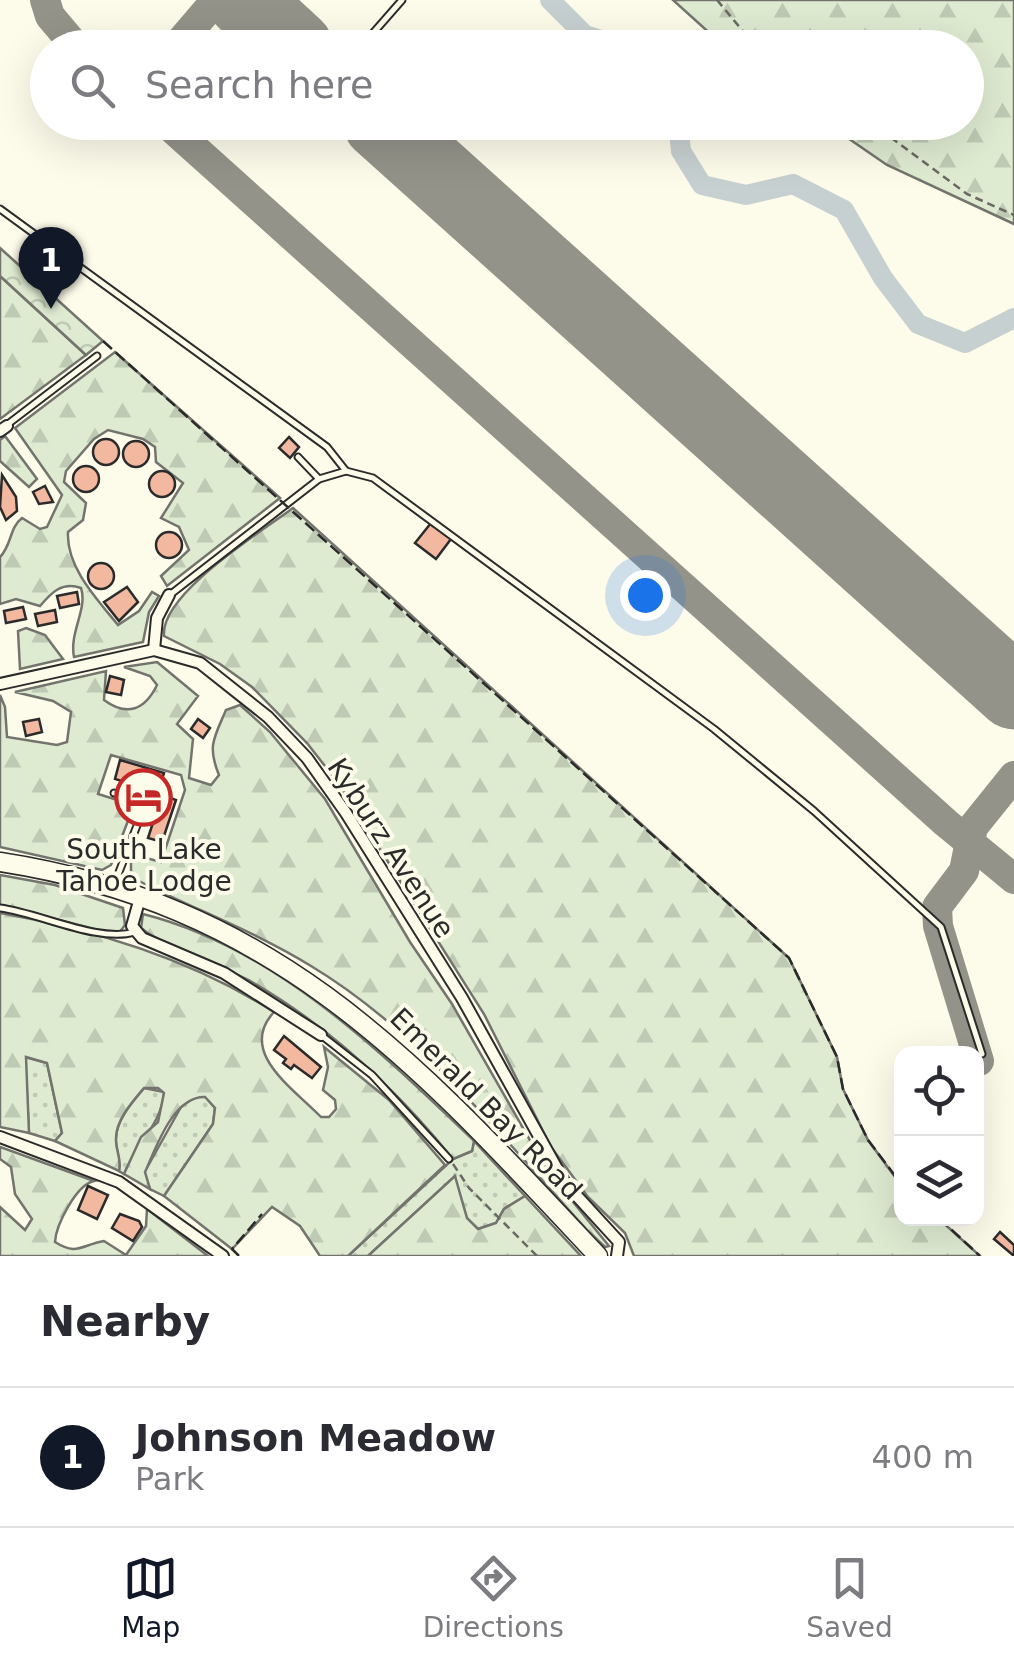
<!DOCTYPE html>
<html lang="en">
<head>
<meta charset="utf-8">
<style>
  :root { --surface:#fff; --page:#f2f2f3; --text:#2b2b33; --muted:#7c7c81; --line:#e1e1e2; --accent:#111827 }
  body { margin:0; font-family:"DejaVu Sans",sans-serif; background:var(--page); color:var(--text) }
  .controls { position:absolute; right:30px; bottom:30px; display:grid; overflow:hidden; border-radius:20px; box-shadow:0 10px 40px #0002 }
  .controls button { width:90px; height:90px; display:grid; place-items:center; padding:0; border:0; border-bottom:2px solid var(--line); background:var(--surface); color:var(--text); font:50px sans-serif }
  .you { position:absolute; left:645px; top:595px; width:35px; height:35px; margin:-25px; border:8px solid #fff; border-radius:50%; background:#1a73e8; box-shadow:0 0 0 15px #1a73e833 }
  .badge { display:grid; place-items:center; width:65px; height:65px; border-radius:50%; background:var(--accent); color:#fff; font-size:32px; font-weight:700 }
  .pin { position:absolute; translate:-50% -82px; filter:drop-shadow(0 2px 5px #0008) }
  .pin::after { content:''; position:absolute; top:52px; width:35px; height:30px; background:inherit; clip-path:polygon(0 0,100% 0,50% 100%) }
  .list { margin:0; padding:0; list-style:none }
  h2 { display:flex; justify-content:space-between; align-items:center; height:130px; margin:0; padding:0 40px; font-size:42px }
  h2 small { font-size:32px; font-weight:400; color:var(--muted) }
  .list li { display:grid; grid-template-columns:65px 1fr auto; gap:30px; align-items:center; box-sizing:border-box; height:140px; padding:0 40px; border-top:2px solid var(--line) }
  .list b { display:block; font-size:38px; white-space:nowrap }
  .list p { margin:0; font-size:32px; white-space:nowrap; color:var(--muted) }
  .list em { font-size:32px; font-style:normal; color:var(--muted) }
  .icon { flex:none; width:55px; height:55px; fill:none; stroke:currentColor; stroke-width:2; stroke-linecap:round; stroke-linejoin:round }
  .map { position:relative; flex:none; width:1014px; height:1256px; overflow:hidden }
  .search { position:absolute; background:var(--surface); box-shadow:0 10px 40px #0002; left:30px; right:30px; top:30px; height:110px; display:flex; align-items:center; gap:25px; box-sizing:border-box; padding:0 35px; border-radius:55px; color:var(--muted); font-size:38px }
  .sheet { height:270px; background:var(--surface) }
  nav { display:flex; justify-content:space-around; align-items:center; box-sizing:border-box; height:140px; border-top:2px solid var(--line); background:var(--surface); font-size:28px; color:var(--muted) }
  nav a { display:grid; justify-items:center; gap:5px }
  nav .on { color:var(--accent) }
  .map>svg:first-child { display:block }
  .grass { fill:url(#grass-dots); stroke:#74746e; stroke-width:2.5 }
  .forest { fill:url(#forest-firs); stroke:#74746e; stroke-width:2.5 }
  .park { fill:url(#park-crowns); stroke:#74746e; stroke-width:2.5 }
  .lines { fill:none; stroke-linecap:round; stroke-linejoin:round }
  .river { stroke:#c7d0d0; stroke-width:20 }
  .taxiway { stroke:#94938a; stroke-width:30 }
  .runway { stroke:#94938a; stroke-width:75 }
  .building { fill:#f2b8a0; stroke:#2b2b2b; stroke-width:2.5 }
  .lane-casing { stroke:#2b2b2b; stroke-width:9 }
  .street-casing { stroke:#2b2b2b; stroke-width:14 }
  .highway-casing { stroke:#2b2b2b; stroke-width:21 }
  .path { stroke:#6a6964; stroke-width:2.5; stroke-dasharray:8 5; stroke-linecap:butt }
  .lane { stroke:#fdfbea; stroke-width:5 }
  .street { stroke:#fdfbea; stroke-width:10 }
  .highway { stroke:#fdfbea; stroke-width:18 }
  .fence { stroke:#2b2b2b; stroke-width:2.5; stroke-dasharray:12 5; stroke-linecap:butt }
  .labels { text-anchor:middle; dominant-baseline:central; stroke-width:8; stroke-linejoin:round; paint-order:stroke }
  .street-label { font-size:28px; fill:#2b2b2b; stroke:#fdfbea }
  .poi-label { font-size:28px; fill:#2b2b2b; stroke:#fdfbea }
</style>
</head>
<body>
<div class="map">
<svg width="1014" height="1256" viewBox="0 0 1014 1256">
  <defs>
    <pattern id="grass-dots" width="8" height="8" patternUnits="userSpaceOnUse" patternTransform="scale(2.5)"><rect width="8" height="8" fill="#deebd1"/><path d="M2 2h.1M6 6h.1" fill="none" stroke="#bfcab4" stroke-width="1.8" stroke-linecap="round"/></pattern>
    <pattern id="forest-firs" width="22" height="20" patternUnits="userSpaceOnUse" patternTransform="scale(2.5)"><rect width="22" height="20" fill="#deebd1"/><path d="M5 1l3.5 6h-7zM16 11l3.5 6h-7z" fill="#bfcab4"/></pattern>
    <pattern id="park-crowns" width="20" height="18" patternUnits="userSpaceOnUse" patternTransform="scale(2.5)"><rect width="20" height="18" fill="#deebd1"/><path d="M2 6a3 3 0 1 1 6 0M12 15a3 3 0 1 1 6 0" fill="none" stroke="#bfcab4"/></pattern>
  </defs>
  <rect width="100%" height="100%" fill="#fdfbea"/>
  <g class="grass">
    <path d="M 25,1057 L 47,1063 L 62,1133 L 55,1141 L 29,1133 Z"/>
    <path d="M 144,1088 L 164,1092 C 163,1121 137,1144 124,1174 L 119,1171 C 121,1158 115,1150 116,1138 C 116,1120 133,1101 144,1088 Z"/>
    <path d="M 196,1096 L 205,1096 L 215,1108 L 213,1124 L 164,1196 L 150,1189 L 144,1173 L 181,1107 Z"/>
    <path d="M 474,1141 L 525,1196 L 504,1209 L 496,1223 L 478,1229 L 467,1219 L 454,1177 L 368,1256 L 348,1256 L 453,1159 L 472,1151 Z"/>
  </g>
  <g class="forest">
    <path d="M 673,0 L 1014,0 L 1014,224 L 887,165 L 826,123 L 966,122 L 966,48 L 725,47 Z"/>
    <path d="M 0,276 L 86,355 L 0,419 Z"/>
    <path d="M 115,352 L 280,498 L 167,586 L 161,576 L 189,550 L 179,527 L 161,518 L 183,483 L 156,462 L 155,447 L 143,439 L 108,430 L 94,439 L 66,471 L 64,482 L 86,503 L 83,520 L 68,532 C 66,567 97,599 118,625 L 139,611 L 152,592 L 159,596 L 149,612 L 143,642 L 74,657 C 69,632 88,609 81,588 C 62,581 51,593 40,606 L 16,599 L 0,604 L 0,557 C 12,545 9,528 22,518 L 40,529 L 47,527 L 62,495 L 15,428 Z"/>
    <path d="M 5,436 L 37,479 L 29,487 L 0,461 L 0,440 Z"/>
    <path d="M 293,508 L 789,958 L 837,1057 L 843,1089 L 868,1140 L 901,1185 L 902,1218 L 939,1219 L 980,1256 L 634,1256 L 625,1233 L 588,1197 L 551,1147 L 484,1014 L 339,784 L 307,743 L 252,687 L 220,664 L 164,636 C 160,594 261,532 293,508 Z"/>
    <path d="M 26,628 L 45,635 L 63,659 L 20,669 L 18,631 Z"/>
    <path d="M 157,662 L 198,696 L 177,724 L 193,739 L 189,778 L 211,785 L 219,775 C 207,746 214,738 226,710 L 240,705 L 270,732 L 325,799 L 410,942 L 452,1004 L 547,1170 L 609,1246 L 605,1247 L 588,1231 C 502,1138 421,1032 311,966 C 256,932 196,910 139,881 L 131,871 L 131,854 L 161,862 L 185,790 L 181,775 L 111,755 L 98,794 L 130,804 L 131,813 L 111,865 L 102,870 L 0,847 L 0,695 L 5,707 L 7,737 L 57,745 L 67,742 L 71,712 L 53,701 L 15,692 L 106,671 L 104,700 C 127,717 145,710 157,685 L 150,676 L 124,667 Z"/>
    <path d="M 0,875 L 55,885 L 123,908 L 125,925 L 119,933 L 106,932 L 0,905 Z"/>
    <path d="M 0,913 C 97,930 191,959 274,1012 C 237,1052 293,1088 321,1117 L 329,1117 L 336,1109 L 335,1100 L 323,1090 L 328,1067 L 324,1047 L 389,1100 L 445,1165 L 348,1256 L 320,1256 L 300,1226 L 272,1207 L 232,1249 L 164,1196 L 213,1124 L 215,1108 L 205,1097 C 173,1096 156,1148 145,1172 L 150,1189 L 124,1174 L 141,1137 L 158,1122 L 164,1093 L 158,1088 L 144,1088 C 133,1101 116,1120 116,1138 C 115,1150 122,1158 119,1171 L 55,1141 L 62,1133 L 47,1063 L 26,1057 L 29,1133 L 0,1127 Z"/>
    <path d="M 143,914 C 274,947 379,1050 474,1141 L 472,1151 L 453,1159 C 396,1089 330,1027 252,982 C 221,965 165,948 141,928 Z"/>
    <path d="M 0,1147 L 94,1181 C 76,1185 56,1225 55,1242 C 77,1256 81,1245 104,1241 L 126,1255 L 146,1226 L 147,1209 L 208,1256 L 0,1256 L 0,1207 L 25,1230 L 32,1219 L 15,1194 L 11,1167 L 0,1159 Z"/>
    <path d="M 455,1176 L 467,1218 L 478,1229 L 496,1223 L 504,1209 L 525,1196 L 581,1256 L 368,1256 Z"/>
  </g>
  <path class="park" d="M 0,248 L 103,341 L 86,355 L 0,276 Z"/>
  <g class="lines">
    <g class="river">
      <path d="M 550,0 L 585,35 L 626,48"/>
      <path d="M 678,122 L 681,151 L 702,185 L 746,195 L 793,184 L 844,210 L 883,278 L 918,324 L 965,343 L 1014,318"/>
    </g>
    <g class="taxiway">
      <path d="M 45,0 L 50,16 L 77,48"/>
      <path d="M 175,48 L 216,0"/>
      <path d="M 165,122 L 946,823 L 1014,879"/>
      <path d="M 979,1061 L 938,926 L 937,907 L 964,871 L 973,827 L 1014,776"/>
    </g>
    <g class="runway">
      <path d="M 244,0 L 296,48"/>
      <path d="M 380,122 L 1014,692"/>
    </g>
  </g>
  <g class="building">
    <path d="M 289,437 L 299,447 L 290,458 L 279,448 Z"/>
    <circle cx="106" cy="452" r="13"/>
    <circle cx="136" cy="454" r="13"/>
    <circle cx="86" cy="479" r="13"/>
    <circle cx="162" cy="484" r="13"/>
    <path d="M 2,475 L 16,497 L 17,511 L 6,520 L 0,507 Z"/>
    <path d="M 45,486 L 53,502 L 39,504 L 33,492 Z"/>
    <path d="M 431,523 L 451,539 L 436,559 L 415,543 Z"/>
    <circle cx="169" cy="545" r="13"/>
    <circle cx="101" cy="576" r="13"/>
    <path d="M 127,587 L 138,602 L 119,621 L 104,602 Z"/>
    <path d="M 77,592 L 79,604 L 60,608 L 57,596 Z"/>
    <path d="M 23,607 L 26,619 L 6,623 L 4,611 Z"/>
    <path d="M 55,610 L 57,622 L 38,626 L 35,614 Z"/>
    <path d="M 110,676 L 124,680 L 121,695 L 106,692 Z"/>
    <path d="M 39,719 L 42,732 L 26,736 L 23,722 Z"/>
    <path d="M 198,719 L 210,728 L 203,738 L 191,729 Z"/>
    <path d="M 120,760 L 164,773 L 158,792 L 115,779 Z"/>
    <path d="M 162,795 L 176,800 L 162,842 L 148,838 Z"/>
    <path d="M 284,1036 L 321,1067 L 312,1078 L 294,1065 L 291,1069 L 283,1063 L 286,1059 L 274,1050 Z"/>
    <path d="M 88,1186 L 108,1195 L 97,1219 L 78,1210 Z"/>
    <path d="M 120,1214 L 139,1221 L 142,1227 L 133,1241 L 112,1228 Z"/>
    <path d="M 1000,1232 L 1014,1245 L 1014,1256 L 994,1239 Z"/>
  </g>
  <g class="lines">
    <defs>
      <g id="lane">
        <path d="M 360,48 L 402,0"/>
        <path d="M 0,209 L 327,447 L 346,471"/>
        <path d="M 8,424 L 97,356"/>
        <path d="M 298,457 L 319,479"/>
        <path d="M 171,594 L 319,479 L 346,471 L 373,478 L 714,729 L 814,811 L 941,927 L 982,1054"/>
        <path d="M 114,885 L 143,810 L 135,800 L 114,793"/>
        <path d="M 0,908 C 40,913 98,943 135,932"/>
        <path d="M 321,1035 L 372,1075 L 449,1159"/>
      </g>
      <g id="street">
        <path d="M 0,431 L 7,426"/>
        <path d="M 154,650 L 157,618 L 169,595"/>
        <path d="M 0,684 L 154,650 L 200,663 L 268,717 L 307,758 L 346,813 L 462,998 L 565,1183 L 619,1242 L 617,1256"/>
        <path d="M 140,898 L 132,926 L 142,938 L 224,973 L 321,1035"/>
        <path d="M 0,1137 L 119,1182 L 223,1256"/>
      </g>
      <path id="highway" d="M 0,862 C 278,905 417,1063 598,1256"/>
    </defs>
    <use href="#lane" class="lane-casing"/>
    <use href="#street" class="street-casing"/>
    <use href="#highway" class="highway-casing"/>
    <g class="path">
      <path d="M 717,0 L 757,48"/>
      <path d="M 870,122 L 967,194 L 1014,215"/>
      <path d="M 453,1164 L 469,1188 L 537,1256"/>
    </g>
    <use href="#lane" class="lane"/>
    <use href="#street" class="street"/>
    <use href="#highway" class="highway"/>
    <g class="fence">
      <path d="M 103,341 L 789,958 L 837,1057 L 843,1089 L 868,1140 L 902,1185"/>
      <path d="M 939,1218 L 980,1256"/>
      <path d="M 239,1256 L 232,1249 L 262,1214"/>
    </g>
  </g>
  <defs>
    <symbol id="hotel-ring" viewBox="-11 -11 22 22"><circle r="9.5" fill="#fdfbea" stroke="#c62828" stroke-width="1.5"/><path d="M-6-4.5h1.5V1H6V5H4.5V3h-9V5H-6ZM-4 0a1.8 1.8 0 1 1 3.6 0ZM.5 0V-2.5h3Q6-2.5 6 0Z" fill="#c62828"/></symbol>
  </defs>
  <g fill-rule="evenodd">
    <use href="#hotel-ring" x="112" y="766" width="63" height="63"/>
  </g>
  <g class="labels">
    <g class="street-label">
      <text transform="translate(391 848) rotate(57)">Kyburz Avenue</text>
      <text transform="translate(486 1104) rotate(45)">Emerald Bay Road</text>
    </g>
    <g class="poi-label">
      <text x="144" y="849">South Lake<tspan x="144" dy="32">Tahoe Lodge</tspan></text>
    </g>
  </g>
</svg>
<div class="controls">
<button><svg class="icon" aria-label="locate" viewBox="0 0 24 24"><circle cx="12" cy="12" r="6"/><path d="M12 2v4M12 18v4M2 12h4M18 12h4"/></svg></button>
<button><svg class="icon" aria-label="layers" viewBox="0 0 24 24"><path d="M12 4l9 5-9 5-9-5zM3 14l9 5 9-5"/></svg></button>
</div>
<div class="you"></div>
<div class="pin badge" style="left:51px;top:309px">1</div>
<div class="search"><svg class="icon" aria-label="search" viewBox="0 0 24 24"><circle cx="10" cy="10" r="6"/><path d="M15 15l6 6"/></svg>Search here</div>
</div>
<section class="sheet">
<h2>Nearby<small></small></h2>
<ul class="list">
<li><span class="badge">1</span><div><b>Johnson Meadow</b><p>Park</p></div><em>400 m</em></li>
</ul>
</section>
<nav>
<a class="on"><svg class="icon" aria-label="map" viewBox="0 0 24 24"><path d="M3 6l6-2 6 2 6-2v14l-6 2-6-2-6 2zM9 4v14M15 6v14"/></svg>Map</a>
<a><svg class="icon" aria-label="directions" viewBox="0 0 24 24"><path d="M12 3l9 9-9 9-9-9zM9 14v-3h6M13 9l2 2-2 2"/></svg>Directions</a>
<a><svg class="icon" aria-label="saved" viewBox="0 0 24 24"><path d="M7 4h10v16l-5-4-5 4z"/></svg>Saved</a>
</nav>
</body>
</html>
